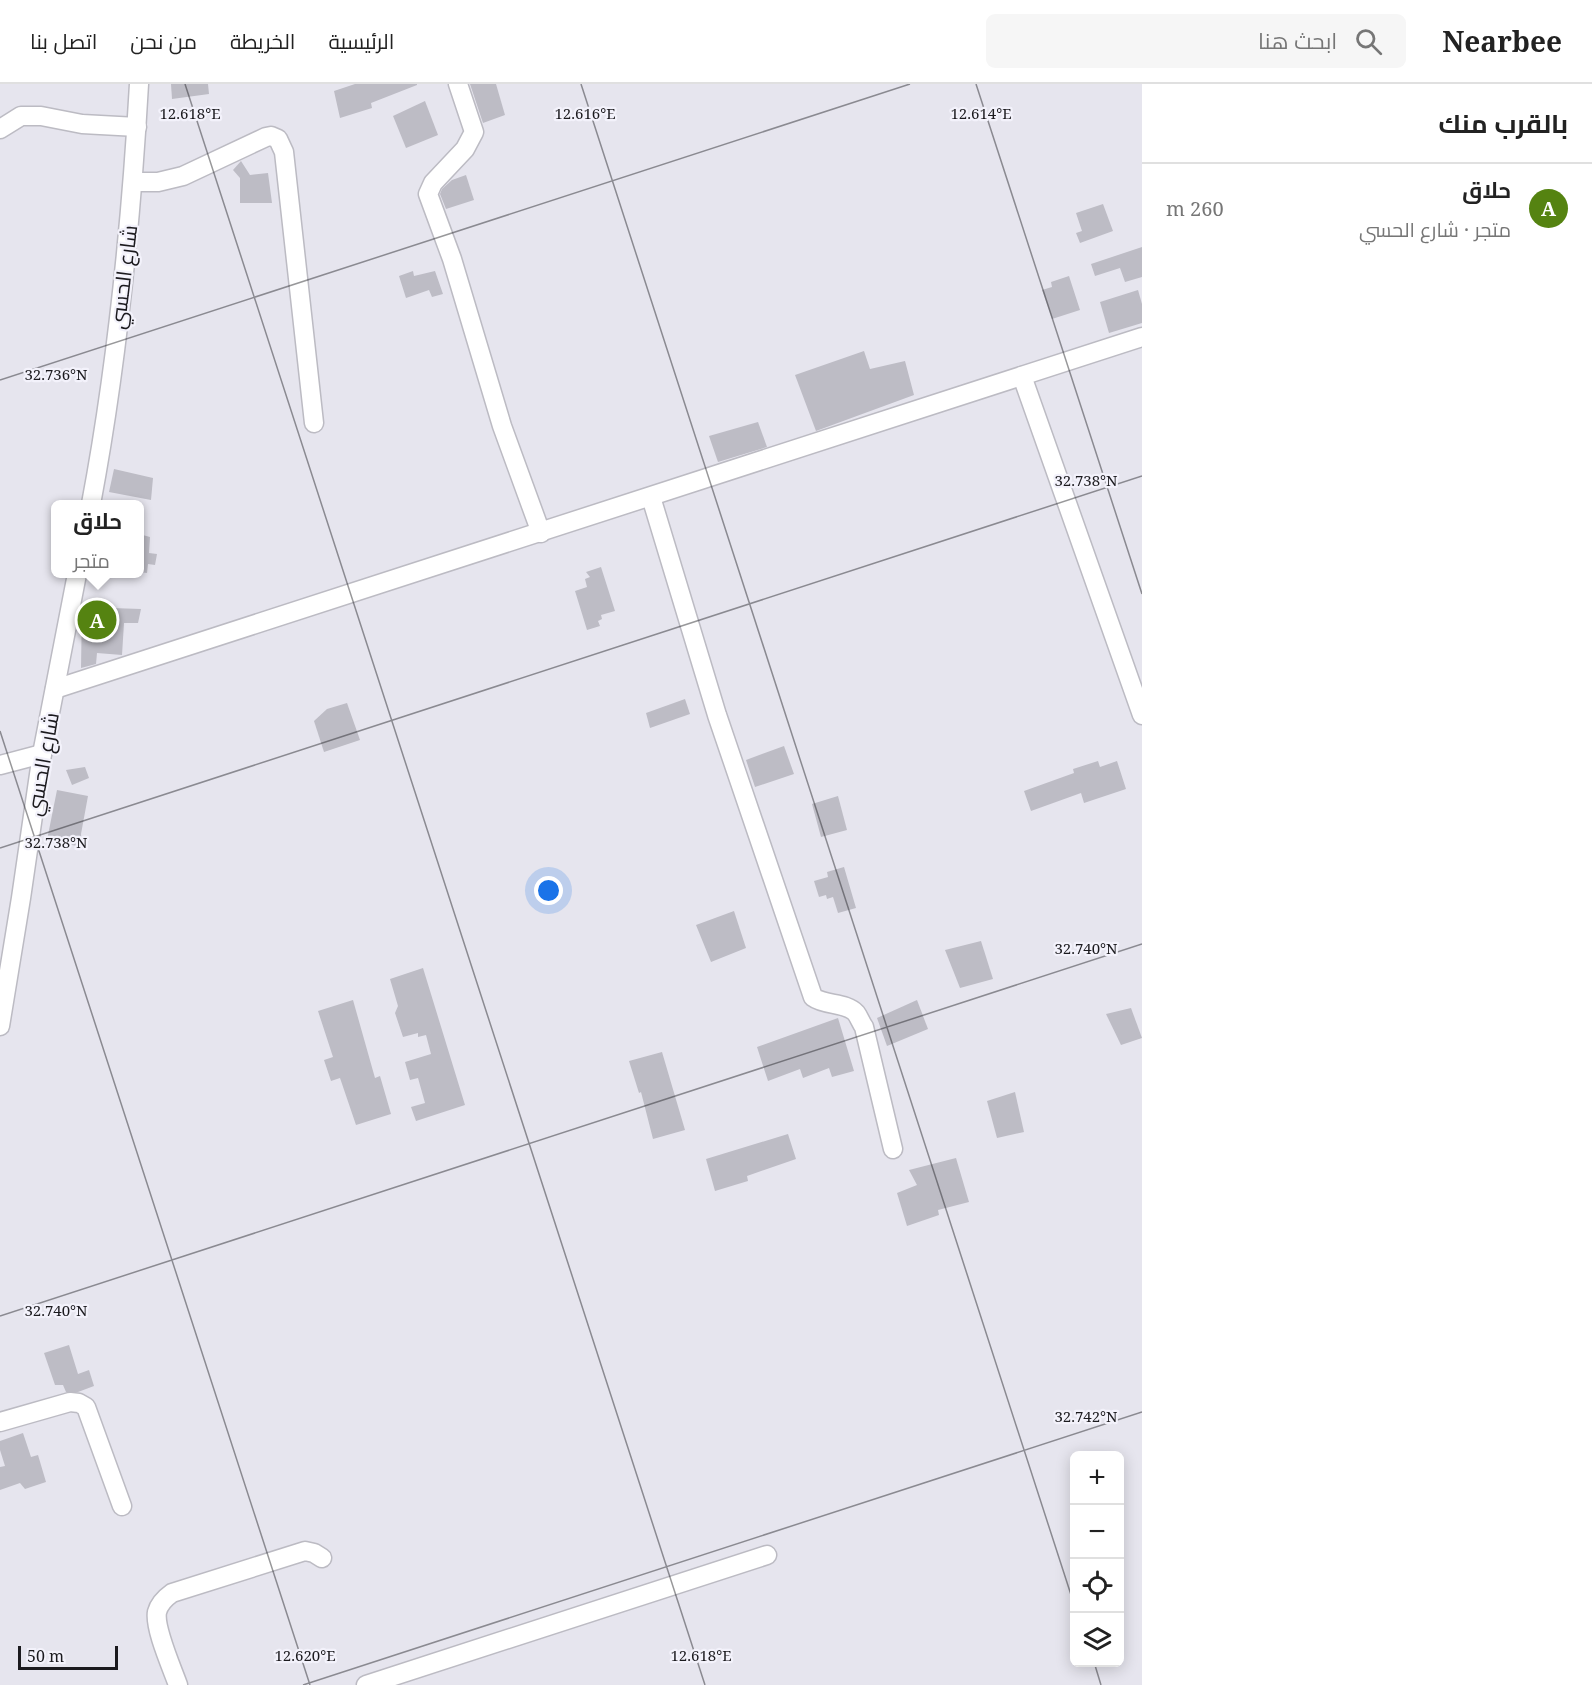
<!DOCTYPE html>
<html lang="ar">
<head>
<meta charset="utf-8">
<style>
  :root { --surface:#fff; --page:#f6f6f6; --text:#222; --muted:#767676; --line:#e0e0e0; --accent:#558311 }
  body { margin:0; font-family:"Noto Serif",Cairo,serif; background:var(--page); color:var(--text); direction:rtl }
  .controls { position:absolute; right:18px; bottom:18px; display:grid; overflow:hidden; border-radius:9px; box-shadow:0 3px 15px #0003 }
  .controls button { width:54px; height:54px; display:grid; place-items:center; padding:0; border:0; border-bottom:2px solid var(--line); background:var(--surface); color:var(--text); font:30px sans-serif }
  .scale { position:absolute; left:18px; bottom:15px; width:100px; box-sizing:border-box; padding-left:6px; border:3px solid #1b1a1e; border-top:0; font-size:16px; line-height:21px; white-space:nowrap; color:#1b1a1e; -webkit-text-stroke:4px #f3f2fb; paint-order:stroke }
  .you { position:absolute; left:549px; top:807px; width:21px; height:21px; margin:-15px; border:4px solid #fff; border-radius:50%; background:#1a73e8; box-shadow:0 0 0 9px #1a73e833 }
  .badge { display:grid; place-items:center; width:39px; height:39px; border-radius:50%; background:var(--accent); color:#fff; font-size:20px; font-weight:700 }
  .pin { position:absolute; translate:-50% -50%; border:3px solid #fff; box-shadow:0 2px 6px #0006 }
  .popup { position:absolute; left:51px; top:416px; width:93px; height:78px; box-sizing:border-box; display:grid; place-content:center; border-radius:9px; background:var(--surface); filter:drop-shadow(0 2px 4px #0005); font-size:20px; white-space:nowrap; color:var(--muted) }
  .popup b { font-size:22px; color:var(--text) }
  .popup::after { content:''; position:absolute; left:50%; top:100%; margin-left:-12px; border:12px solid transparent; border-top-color:var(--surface) }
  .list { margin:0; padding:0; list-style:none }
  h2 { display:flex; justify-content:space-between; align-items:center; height:78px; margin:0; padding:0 24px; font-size:26px }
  h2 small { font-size:20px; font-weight:400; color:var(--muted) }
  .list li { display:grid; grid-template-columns:39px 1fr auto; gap:18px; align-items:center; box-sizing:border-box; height:90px; padding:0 24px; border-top:2px solid var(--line) }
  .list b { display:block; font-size:22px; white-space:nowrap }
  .list p { margin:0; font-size:20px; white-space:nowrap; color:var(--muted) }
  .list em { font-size:20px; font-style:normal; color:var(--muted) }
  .icon { flex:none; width:33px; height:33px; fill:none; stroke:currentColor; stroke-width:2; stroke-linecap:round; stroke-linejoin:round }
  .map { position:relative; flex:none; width:1142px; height:1601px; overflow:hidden; direction:ltr }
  header { display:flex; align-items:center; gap:36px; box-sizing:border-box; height:84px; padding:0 30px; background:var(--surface); border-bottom:2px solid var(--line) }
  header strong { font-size:28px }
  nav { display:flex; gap:33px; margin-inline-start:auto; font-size:21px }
  .search { width:420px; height:54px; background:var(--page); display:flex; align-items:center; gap:15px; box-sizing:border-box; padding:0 21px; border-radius:9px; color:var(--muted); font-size:22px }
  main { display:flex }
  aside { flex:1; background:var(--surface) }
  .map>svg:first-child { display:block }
  .building { fill:#bdbcc5 }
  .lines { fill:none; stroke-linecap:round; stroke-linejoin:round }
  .minor-casing { stroke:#bcbbc3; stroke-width:21 }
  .minor { stroke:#fff; stroke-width:18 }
  .ticks { fill:none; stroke:#1b1a1e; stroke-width:1.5; stroke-opacity:0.45 }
  .labels { text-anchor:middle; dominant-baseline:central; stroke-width:4.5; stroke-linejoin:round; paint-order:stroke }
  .street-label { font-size:21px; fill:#1b1a1e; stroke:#f3f2fb }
  .ticks-label { font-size:15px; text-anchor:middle; fill:#1b1a1e; stroke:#f3f2fb; stroke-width:4.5; stroke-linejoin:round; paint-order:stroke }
</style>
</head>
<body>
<header>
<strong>Nearbee</strong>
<div class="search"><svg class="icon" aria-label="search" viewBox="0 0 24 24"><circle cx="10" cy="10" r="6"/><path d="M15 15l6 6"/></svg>ابحث هنا</div>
<nav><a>الرئيسية</a><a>الخريطة</a><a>من نحن</a><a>اتصل بنا</a></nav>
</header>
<main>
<aside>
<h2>بالقرب منك<small></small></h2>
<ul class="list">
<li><span class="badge">A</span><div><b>حلاق</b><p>متجر · شارع الحسي</p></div><em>260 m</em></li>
</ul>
</aside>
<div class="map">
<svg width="1142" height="1601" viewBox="0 0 1142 1601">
  <rect width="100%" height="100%" fill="#e6e5ee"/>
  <g class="building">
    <path d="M 171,0 L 208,0 L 209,10 L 172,15 Z"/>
    <path d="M 355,0 L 417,0 L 417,1 L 371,19 L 372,24 L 340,34 L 334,7 Z"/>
    <path d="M 470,0 L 496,0 L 505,31 L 483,39 Z"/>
    <path d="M 425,17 L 438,51 L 406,64 L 393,32 Z"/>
    <path d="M 241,77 L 250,91 L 268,89 L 272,119 L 240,119 L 240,94 L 233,86 Z"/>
    <path d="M 466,91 L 474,116 L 446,125 L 440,110 L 442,105 L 452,96 Z"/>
    <path d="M 1103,120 L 1113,147 L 1080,159 L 1076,149 L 1082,147 L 1076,129 Z"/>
    <path d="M 1142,163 L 1142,193 L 1125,198 L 1120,184 L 1095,192 L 1091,180 Z"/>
    <path d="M 413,187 L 414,192 L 435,187 L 443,210 L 432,213 L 429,206 L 406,214 L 399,192 Z"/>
    <path d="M 1069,192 L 1080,226 L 1052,235 L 1042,206 L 1052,203 L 1051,198 Z"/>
    <path d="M 1138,206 L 1142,220 L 1142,239 L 1109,249 L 1100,218 Z"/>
    <path d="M 864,267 L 870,285 L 905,277 L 914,311 L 816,347 L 795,291 Z"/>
    <path d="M 758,338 L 767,363 L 718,378 L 709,352 Z"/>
    <path d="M 114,385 L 153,394 L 151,416 L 109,408 Z"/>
    <path d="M 139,450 L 150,453 L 149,469 L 157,470 L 155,481 L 148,480 L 147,489 L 139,488 Z"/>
    <path d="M 601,483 L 615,527 L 601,531 L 602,535 L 598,537 L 600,542 L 587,546 L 575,507 L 587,503 L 585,495 L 590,493 L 586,488 Z"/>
    <path d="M 82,523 L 141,525 L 138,539 L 124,539 L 122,571 L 97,569 L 96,580 L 81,584 Z"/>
    <path d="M 685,615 L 690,630 L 650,644 L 646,629 Z"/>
    <path d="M 347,619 L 360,656 L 324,668 L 314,637 L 327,625 Z"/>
    <path d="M 784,662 L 794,690 L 755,703 L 746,676 Z"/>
    <path d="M 1098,677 L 1100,683 L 1117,677 L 1126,705 L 1084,719 L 1081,709 L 1031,727 L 1024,707 L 1074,689 L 1073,685 Z"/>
    <path d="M 85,683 L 89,694 L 72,701 L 66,686 Z"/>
    <path d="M 57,706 L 88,712 L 81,750 L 82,763 L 47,756 Z"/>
    <path d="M 838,712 L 847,746 L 821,753 L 812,720 Z"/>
    <path d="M 844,783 L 856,824 L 838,829 L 833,813 L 827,815 L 826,811 L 819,813 L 814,797 L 828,793 L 827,788 Z"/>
    <path d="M 734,827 L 746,864 L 711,878 L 696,841 Z"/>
    <path d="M 981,857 L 993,895 L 960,904 L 945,866 Z"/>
    <path d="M 423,884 L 465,1021 L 416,1037 L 411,1023 L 425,1019 L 418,994 L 410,996 L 405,978 L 431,970 L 426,951 L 418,953 L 418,949 L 403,953 L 395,929 L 398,922 L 390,895 Z"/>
    <path d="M 353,916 L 375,994 L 380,992 L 391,1030 L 356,1041 L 340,994 L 331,997 L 324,976 L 333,973 L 318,927 Z"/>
    <path d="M 917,916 L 928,945 L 887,962 L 877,934 Z"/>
    <path d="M 1131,924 L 1142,954 L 1121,961 L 1106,930 Z"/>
    <path d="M 838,934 L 854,987 L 832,993 L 829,984 L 803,994 L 800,985 L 768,997 L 757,963 Z"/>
    <path d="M 662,968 L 685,1046 L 653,1055 L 641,1008 L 639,1009 L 629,977 Z"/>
    <path d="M 1015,1008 L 1024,1048 L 997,1054 L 987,1017 Z"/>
    <path d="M 788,1050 L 796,1075 L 747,1092 L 748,1097 L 715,1107 L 706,1075 Z"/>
    <path d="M 956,1074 L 969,1118 L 938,1126 L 939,1131 L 907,1142 L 897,1109 L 917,1101 L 909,1086 Z"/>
    <path d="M 69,1261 L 78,1290 L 89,1286 L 94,1302 L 78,1308 L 66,1308 L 63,1301 L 55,1301 L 44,1269 Z"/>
    <path d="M 23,1349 L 31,1373 L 38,1371 L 46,1398 L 25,1405 L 20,1399 L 0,1406 L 0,1383 L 5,1382 L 0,1366 L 0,1357 Z"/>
  </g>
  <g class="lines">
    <defs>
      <g id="minor">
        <path d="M 458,0 L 474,48 L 465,65 L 433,99 L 428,110 L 452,175 L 502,342 L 541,449"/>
        <path d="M 0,45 L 21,32 L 41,32 L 82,40 L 137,43"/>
        <path d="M 134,98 L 158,98 L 183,92 L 266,53 L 271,52 L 278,55 L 284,68 L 314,339"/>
        <path d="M 1022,292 L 1142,631"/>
        <path d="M 651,413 L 717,631 L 813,913 C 825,922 846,918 856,929 C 859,933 861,939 864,943 L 893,1065"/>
        <path d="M 91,420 C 117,282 131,141 139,0"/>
        <path d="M 55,605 L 1142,253"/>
        <path d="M 0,681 L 42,670"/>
        <path d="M 0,942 L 21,814 L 42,670 L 77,490"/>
        <path d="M 0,1338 L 70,1318 L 79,1319 L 86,1323 L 122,1422"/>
        <path d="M 178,1601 C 172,1584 154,1544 157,1528 C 159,1520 165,1514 172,1509 L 305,1467 L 314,1469 L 322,1474"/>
        <path d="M 366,1601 L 767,1471"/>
      </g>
    </defs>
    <use href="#minor" class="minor-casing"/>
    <use href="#minor" class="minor"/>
  </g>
  <path class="ticks" d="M 185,0 L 705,1601M 581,0 L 1074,1520M 976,0 L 1142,510M 0,296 L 910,0M 0,647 L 310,1601M 0,764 L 1142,392M 0,1232 L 1142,860M 1094,1578 L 1101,1601M 303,1601 L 1142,1328"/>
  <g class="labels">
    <g class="street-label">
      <text transform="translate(123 193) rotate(-83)">شارع الحسي</text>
      <text transform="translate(42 680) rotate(-80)">شارع الحسي</text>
    </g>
  </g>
  <g class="ticks-label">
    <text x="190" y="35">12.618°E</text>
    <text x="585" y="35">12.616°E</text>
    <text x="981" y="35">12.614°E</text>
    <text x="56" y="296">32.736°N</text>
    <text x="1086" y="402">32.738°N</text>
    <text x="56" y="764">32.738°N</text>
    <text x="1086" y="870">32.740°N</text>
    <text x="56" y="1232">32.740°N</text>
    <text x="1086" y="1338">32.742°N</text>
    <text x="305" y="1577">12.620°E</text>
    <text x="701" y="1577">12.618°E</text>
  </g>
</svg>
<div class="controls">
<button>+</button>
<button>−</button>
<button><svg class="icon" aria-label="locate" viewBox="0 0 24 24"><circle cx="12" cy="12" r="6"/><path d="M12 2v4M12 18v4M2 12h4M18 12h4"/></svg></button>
<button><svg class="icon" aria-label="layers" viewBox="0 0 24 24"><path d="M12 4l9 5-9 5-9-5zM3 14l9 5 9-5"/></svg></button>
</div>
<div class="scale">50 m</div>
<div class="you"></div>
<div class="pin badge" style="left:97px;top:536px">A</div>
<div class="popup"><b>حلاق</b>متجر</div>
</div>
</main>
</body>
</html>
